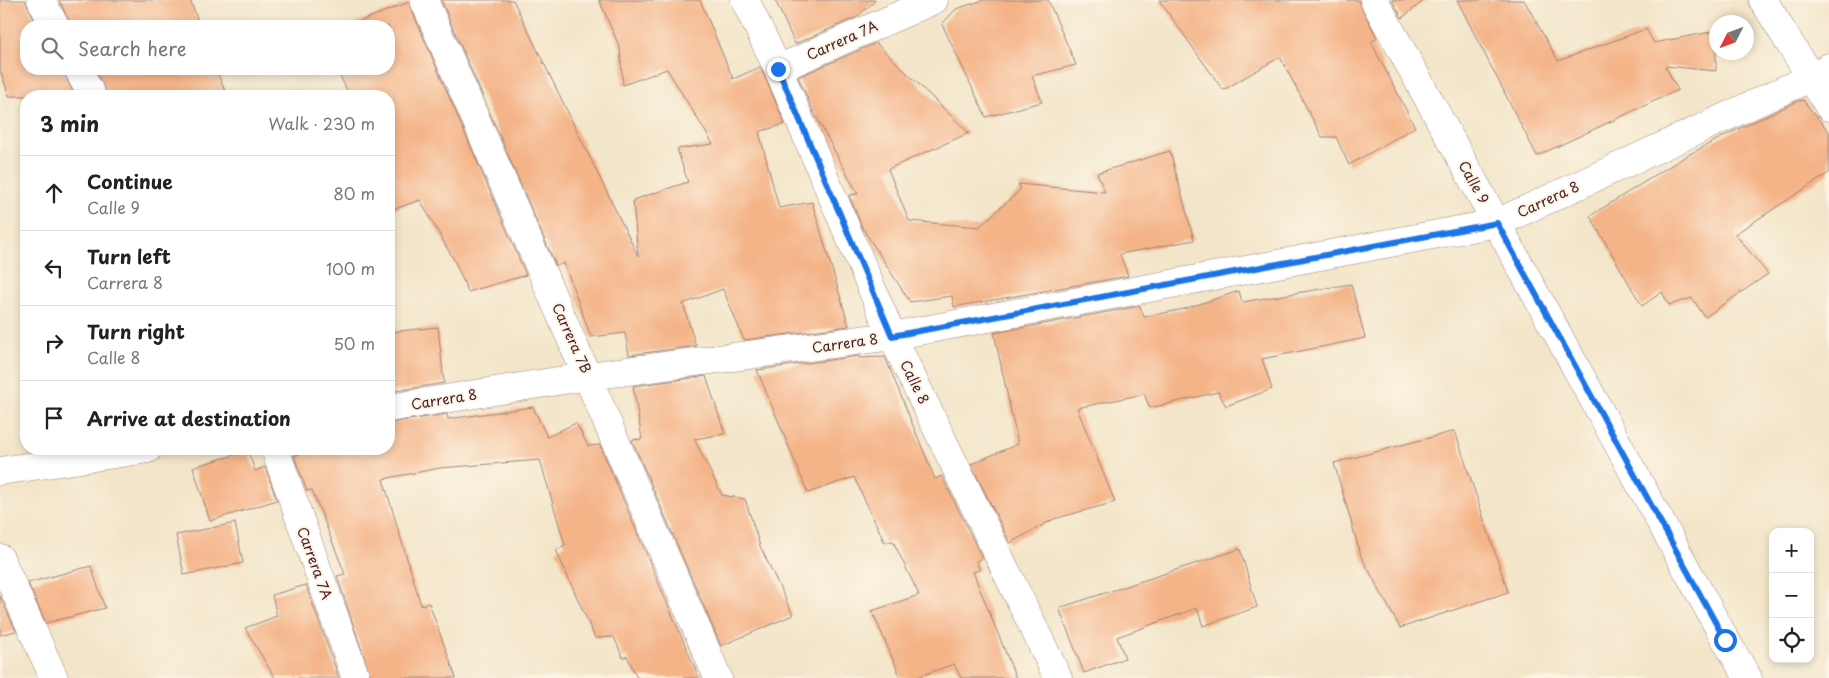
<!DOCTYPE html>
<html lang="en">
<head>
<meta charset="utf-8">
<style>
  :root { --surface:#fff; --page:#f2f2f2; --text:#222; --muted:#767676; --line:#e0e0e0 }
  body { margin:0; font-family:"Playpen Sans",sans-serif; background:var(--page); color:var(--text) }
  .controls { position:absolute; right:15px; bottom:15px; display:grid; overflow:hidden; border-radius:10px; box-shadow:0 2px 8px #0003 }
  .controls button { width:45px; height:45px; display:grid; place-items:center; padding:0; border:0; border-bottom:1px solid var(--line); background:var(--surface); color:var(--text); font:25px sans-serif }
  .compass { position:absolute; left:1709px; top:15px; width:45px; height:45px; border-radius:50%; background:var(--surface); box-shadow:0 2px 8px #0003; rotate:228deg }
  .stop { position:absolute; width:15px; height:15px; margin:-11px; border:4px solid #1a73e8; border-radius:50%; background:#fff }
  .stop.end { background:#1a73e8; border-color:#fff; box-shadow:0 1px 5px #0008 }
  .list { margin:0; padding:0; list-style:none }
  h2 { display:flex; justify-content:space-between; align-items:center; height:65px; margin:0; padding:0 20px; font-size:21px }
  h2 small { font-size:16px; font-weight:400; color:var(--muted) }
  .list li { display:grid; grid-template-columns:32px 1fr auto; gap:15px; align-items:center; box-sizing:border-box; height:75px; padding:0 20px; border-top:1px solid var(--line) }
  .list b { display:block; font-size:19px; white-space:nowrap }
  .list p { margin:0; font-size:16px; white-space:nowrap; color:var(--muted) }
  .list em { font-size:16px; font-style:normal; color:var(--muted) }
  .icon { flex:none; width:28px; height:28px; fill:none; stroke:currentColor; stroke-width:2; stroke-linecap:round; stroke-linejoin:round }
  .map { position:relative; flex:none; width:1829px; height:678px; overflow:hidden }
  .search { position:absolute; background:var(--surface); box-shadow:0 2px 8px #0003; left:20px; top:20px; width:375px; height:55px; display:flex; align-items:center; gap:12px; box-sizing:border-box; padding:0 18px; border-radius:20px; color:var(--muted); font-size:19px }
  .panel { position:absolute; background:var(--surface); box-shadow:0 2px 8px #0003; left:20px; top:90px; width:375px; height:365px; border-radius:20px }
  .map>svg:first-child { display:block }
  .building { fill:#f4b488 }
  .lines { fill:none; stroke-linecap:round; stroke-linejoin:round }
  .street-casing { stroke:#9e827a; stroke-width:29 }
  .street { stroke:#fff; stroke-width:28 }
  .route { stroke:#1a73e8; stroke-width:6 }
  .labels { text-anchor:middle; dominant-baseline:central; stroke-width:4; stroke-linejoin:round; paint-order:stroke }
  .street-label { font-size:14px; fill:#4a1f2b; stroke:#fcf5e5 }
</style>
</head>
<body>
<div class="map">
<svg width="1829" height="678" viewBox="0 0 1829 678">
  <rect width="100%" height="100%" fill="#fcf5e5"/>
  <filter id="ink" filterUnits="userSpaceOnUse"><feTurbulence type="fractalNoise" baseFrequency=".02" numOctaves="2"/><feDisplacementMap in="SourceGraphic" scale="10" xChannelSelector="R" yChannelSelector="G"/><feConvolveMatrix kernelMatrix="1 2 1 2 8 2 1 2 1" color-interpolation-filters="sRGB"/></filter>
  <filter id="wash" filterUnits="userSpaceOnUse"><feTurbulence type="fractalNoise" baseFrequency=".0096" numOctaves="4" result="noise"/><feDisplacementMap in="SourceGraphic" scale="20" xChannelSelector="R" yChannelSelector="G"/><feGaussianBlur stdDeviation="1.12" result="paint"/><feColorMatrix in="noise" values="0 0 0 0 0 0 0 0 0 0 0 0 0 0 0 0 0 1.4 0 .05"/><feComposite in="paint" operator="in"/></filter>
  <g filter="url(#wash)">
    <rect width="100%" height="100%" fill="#f3e5c9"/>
    <g id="blocks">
      <g class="building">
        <path d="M 0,0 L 25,0 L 37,26 L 26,26 L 26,69 L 62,69 L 75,96 L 9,96 L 0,70 Z"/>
        <path d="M 59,0 L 190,0 L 200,26 L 71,26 Z"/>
        <path d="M 441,0 L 513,0 L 638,256 L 633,200 L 688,182 L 677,149 L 713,144 L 667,69 L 623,85 L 620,48 L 599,0 L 700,0 L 733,79 L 760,67 L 764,75 L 785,124 L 759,132 L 779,208 L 812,202 L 849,326 L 744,340 L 723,289 L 683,304 L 696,346 L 629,355 L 625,333 L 591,337 L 564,263 L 556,266 Z"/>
        <path d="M 775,0 L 876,0 L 857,17 L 795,44 Z"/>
        <path d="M 984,0 L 1048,0 L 1076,65 L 1032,76 L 1042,102 L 986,117 L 942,24 L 956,9 Z"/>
        <path d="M 1159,0 L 1358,0 L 1377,38 L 1371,42 L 1415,127 L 1349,165 L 1336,137 L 1322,137 L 1280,57 L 1223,90 Z"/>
        <path d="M 1392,0 L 1425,0 L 1402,18 Z"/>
        <path d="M 1457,0 L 1524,0 L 1558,61 L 1646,29 L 1654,43 L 1716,31 L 1716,71 L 1665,66 L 1678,90 L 1537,156 Z"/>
        <path d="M 409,2 L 410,6 L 526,275 L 468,292 L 455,262 L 420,200 L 389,211 L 389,96 L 350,96 L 341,78 L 340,69 L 389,69 L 389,26 L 348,26 Z"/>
        <path d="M 876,43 L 969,133 L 888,169 L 909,221 L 979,227 L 1021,189 L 1018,184 L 1105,192 L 1097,173 L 1170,151 L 1194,240 L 1120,254 L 1128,276 L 954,307 L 952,296 L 910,302 L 862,227 L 849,195 L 858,194 L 815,115 L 798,77 Z"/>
        <path d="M 95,69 L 216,69 L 227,96 L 108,96 Z"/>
        <path d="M 1803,100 L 1829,132 L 1829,173 L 1735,234 L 1768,274 L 1705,317 L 1692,298 L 1669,305 L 1662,292 L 1642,306 L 1590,216 L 1686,156 L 1734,131 L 1798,101 Z"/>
        <path d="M 1351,284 L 1365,338 L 1262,359 L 1272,389 L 1226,406 L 1218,392 L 1150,408 L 1144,394 L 1077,408 L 1115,502 L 1054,519 L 1010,543 L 971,464 L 1018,444 L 994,333 L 1140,306 L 1144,317 L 1184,309 L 1239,291 L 1242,302 Z"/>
        <path d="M 438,327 L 444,383 L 389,392 L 389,332 Z"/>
        <path d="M 859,356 L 859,358 L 885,357 L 935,479 L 942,476 L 982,558 L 976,561 L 980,570 L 973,572 L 1016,678 L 961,678 L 954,664 L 914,678 L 901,678 L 872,611 L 919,595 L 893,541 L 885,543 L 854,477 L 808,493 L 757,370 Z"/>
        <path d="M 706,376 L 725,434 L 694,439 L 722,495 L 745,499 L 760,546 L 793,615 L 721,646 L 632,440 L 642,439 L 633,386 Z"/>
        <path d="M 533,407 L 547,437 L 576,423 L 588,446 L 600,445 L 699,678 L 637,678 L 627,656 L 623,658 L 614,637 L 595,638 L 556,550 L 565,545 L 540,460 L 440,468 L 383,479 L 421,605 L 429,603 L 456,678 L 371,678 L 337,576 L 345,574 L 312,490 L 307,491 L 294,456 L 311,449 L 389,449 L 389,423 L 447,414 L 448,419 Z"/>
        <path d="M 1455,431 L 1508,592 L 1400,628 L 1361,556 L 1334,463 Z"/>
        <path d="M 248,451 L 255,471 L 265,467 L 277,500 L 210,521 L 193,467 Z"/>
        <path d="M 235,523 L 243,563 L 184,575 L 176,535 Z"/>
        <path d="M 1240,549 L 1257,607 L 1203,626 L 1197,608 L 1117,637 L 1125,658 L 1084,673 L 1059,608 Z"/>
        <path d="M 91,566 L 105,608 L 46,623 L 28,583 Z"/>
        <path d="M 306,585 L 339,678 L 275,678 L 245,628 L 277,616 L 272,595 Z"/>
        <path d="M 0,596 L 16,631 L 0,635 Z"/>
      </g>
    </g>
  </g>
  <g filter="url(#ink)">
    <use href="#blocks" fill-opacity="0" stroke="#9e827a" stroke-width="1"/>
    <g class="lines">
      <defs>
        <g id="street">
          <path d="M 41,0 L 55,26"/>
          <path d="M 424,0 L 718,678"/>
          <path d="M 745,0 L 778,69 L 892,336 L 1058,678"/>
          <path d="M 1374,0 L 1725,639 L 1748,678"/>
          <path d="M 1763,0 L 1829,107"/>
          <path d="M 78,69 L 92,96"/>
          <path d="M 778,69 L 934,0"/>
          <path d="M 389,408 L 589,376 L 892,336 L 1497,223 L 1812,77 L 1829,67"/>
          <path d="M 275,449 L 356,678"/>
          <path d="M 0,471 L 148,449"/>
          <path d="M 0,558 L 54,678"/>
        </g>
      </defs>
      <use href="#street" class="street-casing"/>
      <use href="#street" class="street"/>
    </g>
  </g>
  <g class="lines" filter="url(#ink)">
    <path class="route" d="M 778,69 L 892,336 L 1497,223 L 1725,640"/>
  </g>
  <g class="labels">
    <g class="street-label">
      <text transform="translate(842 40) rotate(-24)">Carrera 7A</text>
      <text transform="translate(1474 182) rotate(61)">Calle 9</text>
      <text transform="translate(1548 199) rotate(-25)">Carrera 8</text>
      <text transform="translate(572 338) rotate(66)">Carrera 7B</text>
      <text transform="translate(845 343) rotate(-8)">Carrera 8</text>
      <text transform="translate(915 382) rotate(64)">Calle 8</text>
      <text transform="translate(444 399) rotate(-9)">Carrera 8</text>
      <text transform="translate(315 563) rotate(70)">Carrera 7A</text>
    </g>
  </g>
</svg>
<div class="controls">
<button>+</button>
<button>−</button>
<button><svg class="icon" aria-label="locate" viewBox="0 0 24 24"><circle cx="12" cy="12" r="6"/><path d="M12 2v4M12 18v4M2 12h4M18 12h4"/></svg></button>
</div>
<svg class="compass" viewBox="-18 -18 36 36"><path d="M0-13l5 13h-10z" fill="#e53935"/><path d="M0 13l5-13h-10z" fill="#767676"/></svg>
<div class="stop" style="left:1725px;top:640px"></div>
<div class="stop end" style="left:778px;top:69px"></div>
<div class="search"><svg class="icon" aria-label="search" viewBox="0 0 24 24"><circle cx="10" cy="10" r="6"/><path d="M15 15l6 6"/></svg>Search here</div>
<section class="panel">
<h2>3 min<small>Walk · 230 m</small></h2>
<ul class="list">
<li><svg class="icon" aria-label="ahead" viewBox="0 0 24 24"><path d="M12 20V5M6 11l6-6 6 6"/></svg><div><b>Continue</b><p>Calle 9</p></div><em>80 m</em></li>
<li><svg class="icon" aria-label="left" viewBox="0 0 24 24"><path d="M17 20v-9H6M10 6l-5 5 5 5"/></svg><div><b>Turn left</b><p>Carrera 8</p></div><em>100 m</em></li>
<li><svg class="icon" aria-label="right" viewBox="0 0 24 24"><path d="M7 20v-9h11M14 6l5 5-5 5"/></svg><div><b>Turn right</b><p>Calle 8</p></div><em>50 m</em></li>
<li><svg class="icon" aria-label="arrive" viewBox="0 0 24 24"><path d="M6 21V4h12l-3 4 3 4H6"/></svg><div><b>Arrive at destination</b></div></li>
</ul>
</section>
</div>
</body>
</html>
